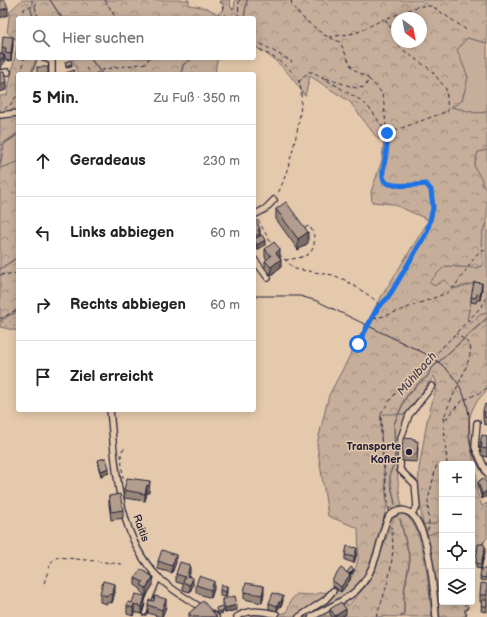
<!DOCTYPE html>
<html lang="de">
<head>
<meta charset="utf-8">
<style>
  :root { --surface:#fff; --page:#f6f6f6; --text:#222; --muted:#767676; --line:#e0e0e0 }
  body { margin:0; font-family:"Balsamiq Sans",sans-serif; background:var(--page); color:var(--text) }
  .controls { position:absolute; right:12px; bottom:12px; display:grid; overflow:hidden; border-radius:4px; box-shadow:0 2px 10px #0003 }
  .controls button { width:36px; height:36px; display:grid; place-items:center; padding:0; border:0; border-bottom:1px solid var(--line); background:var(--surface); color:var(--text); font:20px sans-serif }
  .compass { position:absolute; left:391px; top:12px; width:36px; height:36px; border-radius:50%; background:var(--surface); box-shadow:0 2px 10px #0003; rotate:148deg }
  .stop { position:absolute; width:12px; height:12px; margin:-9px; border:3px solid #1a73e8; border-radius:50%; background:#fff }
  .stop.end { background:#1a73e8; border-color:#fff; box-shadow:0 1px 4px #0008 }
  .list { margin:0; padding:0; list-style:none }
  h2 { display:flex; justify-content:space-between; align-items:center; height:52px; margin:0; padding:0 16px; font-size:17px }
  h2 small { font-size:13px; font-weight:400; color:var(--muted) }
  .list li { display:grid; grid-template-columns:26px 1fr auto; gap:12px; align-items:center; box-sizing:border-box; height:72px; padding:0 16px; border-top:1px solid var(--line) }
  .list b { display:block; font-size:15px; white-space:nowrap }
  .list em { font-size:13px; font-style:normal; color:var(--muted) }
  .icon { flex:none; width:22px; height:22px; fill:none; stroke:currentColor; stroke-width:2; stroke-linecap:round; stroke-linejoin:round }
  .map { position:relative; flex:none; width:487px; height:617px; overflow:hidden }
  .search { position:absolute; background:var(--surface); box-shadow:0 2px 10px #0003; left:16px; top:16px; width:240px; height:44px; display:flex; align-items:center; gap:10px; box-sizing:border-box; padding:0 14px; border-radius:4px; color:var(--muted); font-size:15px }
  .panel { position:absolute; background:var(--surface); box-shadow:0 2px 10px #0003; left:16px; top:72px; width:240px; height:340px; border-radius:4px }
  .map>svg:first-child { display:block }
  .green { fill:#c6ae9a; stroke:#74686a }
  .forest { fill:url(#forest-crowns); stroke:#74686a; fill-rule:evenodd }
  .garden { fill:url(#garden-dots); stroke:#74686a }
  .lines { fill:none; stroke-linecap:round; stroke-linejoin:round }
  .stream { stroke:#6c6166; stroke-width:1.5 }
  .minor-casing { stroke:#22223b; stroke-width:8 }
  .path { stroke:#22223b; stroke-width:1; stroke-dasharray:4 3; stroke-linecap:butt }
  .minor { stroke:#e5c9ac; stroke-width:5.5 }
  .tram { stroke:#22223b; stroke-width:1 }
  .path-bridge { stroke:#22223b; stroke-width:1; stroke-dasharray:4 3; stroke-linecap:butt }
  .wall { fill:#99877a; stroke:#22223b }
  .shaded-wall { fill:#7d6e63; stroke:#22223b }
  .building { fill:#b29d8e; stroke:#22223b }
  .route { stroke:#1a73e8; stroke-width:5 }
  .poi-dot { fill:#22223b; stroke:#e5c9ac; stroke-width:1.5 }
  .labels { text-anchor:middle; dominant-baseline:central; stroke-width:3; stroke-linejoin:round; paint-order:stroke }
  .poi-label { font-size:11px; font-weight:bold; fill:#22223b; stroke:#e5c9ac; text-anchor:end }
  .street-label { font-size:11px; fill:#22223b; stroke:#e5c9ac }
  .water-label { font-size:12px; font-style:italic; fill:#413c4d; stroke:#e5c9ac }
</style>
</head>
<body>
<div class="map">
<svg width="487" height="617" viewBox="0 0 487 617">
  <defs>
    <pattern id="forest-crowns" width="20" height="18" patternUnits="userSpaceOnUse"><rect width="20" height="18" fill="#c6ae9a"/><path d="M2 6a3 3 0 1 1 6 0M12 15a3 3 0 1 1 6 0" fill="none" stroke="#a08d7f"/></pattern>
    <pattern id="garden-dots" width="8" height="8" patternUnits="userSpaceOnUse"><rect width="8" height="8" fill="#c6ae9a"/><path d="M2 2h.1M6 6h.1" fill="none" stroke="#a08d7f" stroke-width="1.8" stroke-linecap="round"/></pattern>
  </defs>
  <rect width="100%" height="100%" fill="#e5c9ac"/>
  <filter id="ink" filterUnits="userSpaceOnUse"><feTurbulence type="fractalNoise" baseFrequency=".025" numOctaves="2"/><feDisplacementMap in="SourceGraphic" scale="8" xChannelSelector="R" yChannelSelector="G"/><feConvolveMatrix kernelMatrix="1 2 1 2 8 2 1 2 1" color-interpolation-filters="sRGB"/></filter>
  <g filter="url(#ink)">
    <g class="green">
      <path d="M 467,38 L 487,43 L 487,112 L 476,113 L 451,107 L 462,101 L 468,77 L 457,50 Z"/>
      <path d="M 18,135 L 18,162 L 0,168 L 4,144 Z"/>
      <path d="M 487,150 L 487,191 C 481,184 479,175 474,166 L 478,152 Z"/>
      <path d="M 487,223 L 487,313 L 480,315 L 470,325 L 467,319 L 475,283 C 459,287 442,293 429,282 L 445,266 L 476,268 L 483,265 C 482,253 478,233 487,223 Z"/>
      <path d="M 381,413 L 406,414 C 396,442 395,477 402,506 L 397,506 L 390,509 L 387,506 L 381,437 Z"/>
      <path d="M 442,519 L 442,530 L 428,535 L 423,524 L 433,524 Z"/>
    </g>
    <g class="forest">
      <path d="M 22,0 L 189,0 L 189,5 L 207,8 L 218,14 L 224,9 L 222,0 L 230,0 L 231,8 L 234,9 L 235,0 L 487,0 L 487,43 L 467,38 L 457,50 L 468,77 L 462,101 L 451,107 L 476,113 L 487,112 L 487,150 L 478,152 L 474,166 L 482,180 L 482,185 L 487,191 L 487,223 C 478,233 482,253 483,265 L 476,268 L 445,266 L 429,282 L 434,286 L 444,280 L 454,289 L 475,283 L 467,319 L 470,324 L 480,315 L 487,313 L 487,390 C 458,418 470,439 476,473 C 477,478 475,483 476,488 C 477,494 480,500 482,506 L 487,503 L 487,538 L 473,554 L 472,559 L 472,464 L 442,464 L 442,519 L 433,524 L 423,524 L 418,493 L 419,469 L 427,421 L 437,385 L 434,376 L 406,414 L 381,414 L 381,437 L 387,506 L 369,569 C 362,584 352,591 338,599 L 348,606 L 370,581 L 394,518 L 401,513 C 425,518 429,595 432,617 L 249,616 L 253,612 L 278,615 L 287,612 L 291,600 L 297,594 C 301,594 306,595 310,595 C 319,595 324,588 332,596 L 336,590 L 341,592 C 361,567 359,558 358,528 L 328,516 L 317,444 L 329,395 L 380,299 L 429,220 L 393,204 L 372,202 L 371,192 L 382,160 L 384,141 L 377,138 L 350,102 L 310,76 L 305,96 C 288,71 280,62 254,46 L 254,18 L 18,18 L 18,58 L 38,58 L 32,74 L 18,74 L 18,135 L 4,144 L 0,164 L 0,96 L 7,95 L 18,41 L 7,32 L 10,11 ZM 397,18 L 421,18 L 421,42 L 397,42 Z"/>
      <path d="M 72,58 L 221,58 L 217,60 L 215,74 L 78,74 Z"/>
      <path d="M 18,162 L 18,310 L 5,317 L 0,322 L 0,168 Z"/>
      <path d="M 442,530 L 442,602 L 468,602 L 465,617 L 440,617 L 428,535 Z"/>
    </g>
    <path class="garden" d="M 18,312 L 18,331 L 0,327 L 0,324 L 6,317 Z"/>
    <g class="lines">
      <g class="stream">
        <path d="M 32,5 L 32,0"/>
        <path d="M 31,9 L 33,18"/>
        <path d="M 244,18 L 247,0"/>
        <path d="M 31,74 L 37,58"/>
        <path d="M 181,74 L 183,65 L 193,58"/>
        <path d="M 0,146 L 18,133"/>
        <path d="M 0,269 L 18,257"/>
        <path d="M 395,504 L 390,480 L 390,473 L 394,464 L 395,454 L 394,424 L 406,397 L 421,381 L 427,377 L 431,369 L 487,318"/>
        <path d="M 400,519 L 410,559 L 404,592 L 404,613 L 401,617"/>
      </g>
      <defs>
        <g id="minor">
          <path d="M 45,58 L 52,61 L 52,74"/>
          <path d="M 0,73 L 8,72"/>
          <path d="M 0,115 L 18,113"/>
          <path d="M 254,215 L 265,209 L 274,200"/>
          <path d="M 254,259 L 268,278"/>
          <path d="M 110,410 C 116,465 116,535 158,577 C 173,592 198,605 216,617"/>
          <path d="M 477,423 L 475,447 L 487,473"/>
          <path d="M 412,513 L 417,507 L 415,484 L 400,470 L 401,438 L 409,415 L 432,386"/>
          <path d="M 144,612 L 158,577"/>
          <path d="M 237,617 C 248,608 263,612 276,614"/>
          <path d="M 299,617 L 325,600 L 333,591"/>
          <path d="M 311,617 C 345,599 365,594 377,554 C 381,542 383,527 389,516 C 429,484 434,597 436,617"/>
        </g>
      </defs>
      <use href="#minor" class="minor-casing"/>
      <g class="path">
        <path d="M 105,0 L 116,18"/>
        <path d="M 220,0 L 226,18"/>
        <path d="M 291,0 L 292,6 L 303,18 L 324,35 L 340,42 L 352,68 L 369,79 L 365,87 L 356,88 L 322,77"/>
        <path d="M 35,7 L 38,18"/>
        <path d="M 23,18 L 24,9 L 27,7 L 35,7 L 36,0"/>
        <path d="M 185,18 L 204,18"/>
        <path d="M 238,18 L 239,0"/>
        <path d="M 329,37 L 356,33 L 384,19"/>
        <path d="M 397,41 L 393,31 L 385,19 L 419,6 L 432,6 L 468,31"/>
        <path d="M 254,43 L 258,42 L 292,62"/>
        <path d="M 254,46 C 269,55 291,65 299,82 C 308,100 288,177 277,195"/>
        <path d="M 86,68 L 91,74"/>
        <path d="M 22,74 L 24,58"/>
        <path d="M 95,74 L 105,69 L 147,63 L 149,58"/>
        <path d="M 369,79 C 372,83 378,87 380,91 C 386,100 384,120 387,131"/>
        <path d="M 299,82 L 308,72 L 313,72 L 362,101 L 372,111 L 387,133 L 387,148 L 382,172 L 385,182 L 398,187 L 425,184 C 457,215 385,294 370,323"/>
        <path d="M 4,109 L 10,105 L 18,94"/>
        <path d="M 388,133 L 448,111 L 446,89 L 431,70 L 399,47 L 397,42"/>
        <path d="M 258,220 L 271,243"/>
        <path d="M 279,254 L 295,269 L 333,275 L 345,280 L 370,296 L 377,302 L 378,306"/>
        <path d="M 285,260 C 292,259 301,258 307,255 C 317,249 316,233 309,226 L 303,228"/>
        <path d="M 0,275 L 18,273"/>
        <path d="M 373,318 L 385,316 L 447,293 L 455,286 L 477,254 L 482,250 L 487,251"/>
        <path d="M 0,319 L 18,309"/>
        <path d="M 358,344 L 366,329"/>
        <path d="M 445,419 C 452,415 454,407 461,402 C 469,396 479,395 487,388"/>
        <path d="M 447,464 C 446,453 443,424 445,415 C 449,401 475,356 470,346 C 467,341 461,337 456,333"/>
        <path d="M 123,479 L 121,454 L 122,450 L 126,448"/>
        <path d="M 442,491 L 442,492"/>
        <path d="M 389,511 L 381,437 L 381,413 L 402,384 L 434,356 L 482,306 L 487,297"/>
        <path d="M 427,531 L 429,527 L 428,500 L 437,463"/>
        <path d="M 482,544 L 487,539"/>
        <path d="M 472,564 L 475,554 L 479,548"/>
        <path d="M 44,583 L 51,562 L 58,557 L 122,564"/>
        <path d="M 465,602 L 465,613"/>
        <path d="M 376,617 C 387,589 397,556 391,526"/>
        <path d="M 466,617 L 469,602"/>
      </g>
      <use href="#minor" class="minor"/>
      <g class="tram">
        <path d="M 50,0 L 62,18"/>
        <path d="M 90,58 L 102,74"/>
        <path d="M 254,296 L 300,296 L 317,301 L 428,355 C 451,369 466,389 469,416 C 470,427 469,439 472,450 C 475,461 481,470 487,480"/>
      </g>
      <path class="path-bridge" d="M 366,329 L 370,323"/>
    </g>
    <g class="wall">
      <path d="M 13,45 L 11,61 L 5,60 L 5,56 L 4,55 L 4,63 L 2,54 L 2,47 Z"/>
      <path d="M 276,209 L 308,243 L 298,250 L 276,219 Z"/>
      <path d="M 254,222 L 260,234 L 260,236 L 265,245 L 257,250 L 254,245 Z"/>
      <path d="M 265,249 L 280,257 L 280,258 L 281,267 L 271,275 L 265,269 L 265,261 L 267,260 L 265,257 Z"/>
      <path d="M 482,289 L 480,300 L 477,300 L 476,303 L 471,302 L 471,297 Z"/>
      <path d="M 487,405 L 487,425 L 484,424 L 483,419 L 483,411 Z"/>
      <path d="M 487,436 L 487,457 L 481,455 L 481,451 L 480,451 L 480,443 Z"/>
      <path d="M 415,441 L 418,448 L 417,462 L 402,461 L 402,453 Z"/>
      <path d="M 98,460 L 109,473 L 101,476 L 98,466 Z"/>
      <path d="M 483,478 L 482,499 L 478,487 L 478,482 Z"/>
      <path d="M 150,481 L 149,493 L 147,493 L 145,501 L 124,498 L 124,490 Z"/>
      <path d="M 109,496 L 123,510 L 123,518 L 111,520 L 109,504 Z"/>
      <path d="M 485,552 L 481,569 L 487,572 L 486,581 L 480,580 L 481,569 L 476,568 L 476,563 Z"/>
      <path d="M 357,553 L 354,563 L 345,560 L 345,555 Z"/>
      <path d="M 158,561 L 176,562 L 172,573 L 158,569 Z"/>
      <path d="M 354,571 L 350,576 L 350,580 L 341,592 L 332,585 L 332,580 L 347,572 Z"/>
      <path d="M 190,573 L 189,576 L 193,585 L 190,592 L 183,590 L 183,584 L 176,582 L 176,574 Z"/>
      <path d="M 135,578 L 153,585 L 146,596 L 141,592 L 141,589 L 135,585 Z"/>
      <path d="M 487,584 L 487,612 L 481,611 L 482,602 L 480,602 L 480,595 Z"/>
      <path d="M 196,585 L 214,589 L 211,598 L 196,593 Z"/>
      <path d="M 220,590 L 227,592 L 226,597 L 220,596 Z"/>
      <path d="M 115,592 L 112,603 L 108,602 L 107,604 L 100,602 L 100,594 Z"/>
      <path d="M 244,592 L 264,594 L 262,603 L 244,599 Z"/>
      <path d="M 222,599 L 237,610 L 225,613 L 222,604 Z"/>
      <path d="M 283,601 L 281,607 L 279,607 L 277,611 L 269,609 L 269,603 Z"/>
      <path d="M 132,603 L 145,604 L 142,614 L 134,612 L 133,616 L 127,614 L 127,606 Z"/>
      <path d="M 148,605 L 166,607 L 162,617 L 160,617 L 148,613 Z"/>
      <path d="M 330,609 L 346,614 L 341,617 L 332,617 L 330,614 Z"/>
      <path d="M 189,613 L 217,617 L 189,617 Z"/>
    </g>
    <g class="shaded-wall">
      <path d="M 8,8 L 8,15 L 0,18 L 0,10 Z"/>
      <path d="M 13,37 L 13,45 L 11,61 L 11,54 Z"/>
      <path d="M 4,55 L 4,63 L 0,69 L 0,61 Z"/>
      <path d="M 72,64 L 72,67 L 66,68 L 66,66 Z"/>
      <path d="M 6,82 L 6,90 L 0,92 L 0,84 Z"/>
      <path d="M 260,229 L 260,239 L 254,240 L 254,237 L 258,230 Z"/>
      <path d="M 308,232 L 308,243 L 298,250 L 298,239 Z"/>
      <path d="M 265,240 L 265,245 L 257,250 L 257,245 Z"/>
      <path d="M 280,249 L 280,257 L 276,261 L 276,253 Z"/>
      <path d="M 281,259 L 281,267 L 271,275 L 271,267 Z"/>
      <path d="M 482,283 L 482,289 L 480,300 L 480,295 Z"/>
      <path d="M 109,468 L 109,473 L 101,476 L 101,471 Z"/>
      <path d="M 147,485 L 147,493 L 145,501 L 145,494 Z"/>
      <path d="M 487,491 L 487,496 L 482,499 L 482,494 Z"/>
      <path d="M 485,547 L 485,552 L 481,569 L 481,564 Z"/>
      <path d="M 357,548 L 357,553 L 354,563 L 354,557 Z"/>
      <path d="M 176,555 L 176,562 L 172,573 L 172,566 Z"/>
      <path d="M 190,565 L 190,573 L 187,583 L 187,576 Z"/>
      <path d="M 354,569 L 354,571 L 350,576 L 350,580 L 341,592 L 341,587 Z"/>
      <path d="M 153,577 L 153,585 L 146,596 L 146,588 Z"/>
      <path d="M 193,578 L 193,585 L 190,592 L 190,585 Z"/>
      <path d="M 214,581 L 214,589 L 211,598 L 211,590 Z"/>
      <path d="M 115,584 L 115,592 L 112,603 L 112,595 Z"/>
      <path d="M 227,586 L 227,592 L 226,597 L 226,592 Z"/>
      <path d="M 264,586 L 264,594 L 262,603 L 262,595 Z"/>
      <path d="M 145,596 L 145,604 L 142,614 L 142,607 Z"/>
      <path d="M 283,596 L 283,601 L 281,607 L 281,602 Z"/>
      <path d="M 166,599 L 166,607 L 162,617 L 162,610 Z"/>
      <path d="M 279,602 L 279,607 L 277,611 L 277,606 Z"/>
      <path d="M 134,604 L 134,612 L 133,616 L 133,608 Z"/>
      <path d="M 237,605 L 237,610 L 225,613 L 225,608 Z"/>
      <path d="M 346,609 L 346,614 L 341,617 L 335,617 L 335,616 Z"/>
      <path d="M 223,611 L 223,613 L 217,615 L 217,612 Z"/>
    </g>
    <g class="building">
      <path d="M 0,0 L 5,0 L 8,8 L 0,10 Z"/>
      <path d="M 3,36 L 13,37 L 11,54 L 5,53 L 6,48 L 2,47 Z"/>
      <path d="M 0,53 L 4,55 L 0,61 Z"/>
      <path d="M 71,60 L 72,64 L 66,66 L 65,62 Z"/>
      <rect x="37" y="67" width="11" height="7"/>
      <path d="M 74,70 L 75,74 L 63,74 Z"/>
      <path d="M 0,72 L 4,72 L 6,82 L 0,84 Z"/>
      <path d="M 286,202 L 308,232 L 298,239 L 276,209 Z"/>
      <path d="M 256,220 L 260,229 L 258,230 L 260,233 L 254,237 L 254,222 Z"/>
      <path d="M 262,235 L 265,240 L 257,245 L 254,239 Z"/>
      <path d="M 274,242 L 280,249 L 276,253 L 281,259 L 271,267 L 265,261 L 271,256 L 265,249 Z"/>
      <path d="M 474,282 L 482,283 L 480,295 L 477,294 L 476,298 L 471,297 Z"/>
      <path d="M 485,404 L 487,405 L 487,418 L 484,417 L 485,412 L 483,411 Z"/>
      <path d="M 482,435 L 487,436 L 487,449 L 481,448 L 482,443 L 480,443 Z"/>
      <path d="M 403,438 L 415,439 L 415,441 L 418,441 L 417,454 L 402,453 Z"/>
      <path d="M 106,458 L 109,468 L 101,471 L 98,460 Z"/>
      <path d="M 127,478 L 150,481 L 149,486 L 147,485 L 145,494 L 124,490 Z"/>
      <path d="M 483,478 L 487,484 L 487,491 L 482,494 L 478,482 Z"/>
      <path d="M 120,494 L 123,510 L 111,512 L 109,496 Z"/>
      <path d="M 478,544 L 484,544 L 485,547 L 481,564 L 476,563 Z"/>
      <path d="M 347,546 L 357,548 L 354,557 L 345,555 Z"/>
      <path d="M 162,550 L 176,555 L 172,566 L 158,561 Z"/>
      <path d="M 180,562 L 190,565 L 187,576 L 193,578 L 190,585 L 183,582 L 185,577 L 176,574 Z"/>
      <path d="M 351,567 L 354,569 L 349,574 L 347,572 Z"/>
      <path d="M 341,568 L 350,575 L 341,587 L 332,580 Z"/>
      <path d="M 141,569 L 153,577 L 146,588 L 141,585 L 143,582 L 135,578 Z"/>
      <path d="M 481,569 L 487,569 L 486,578 L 480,577 Z"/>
      <path d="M 199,576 L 214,581 L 211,590 L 196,585 Z"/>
      <path d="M 103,581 L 115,584 L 112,595 L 108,594 L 107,596 L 100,594 Z"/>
      <path d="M 246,583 L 264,586 L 262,595 L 244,592 Z"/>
      <path d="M 481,583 L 487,584 L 487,595 L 480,595 Z"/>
      <path d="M 221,585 L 227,586 L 226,592 L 220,590 Z"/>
      <path d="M 273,593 L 283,596 L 281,602 L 279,602 L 277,606 L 269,603 Z"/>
      <path d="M 135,594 L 145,596 L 142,607 L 134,604 L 133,608 L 127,606 L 128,602 L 132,603 Z"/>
      <path d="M 155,596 L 166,599 L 162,610 L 148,605 L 149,600 L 154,601 Z"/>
      <path d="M 235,596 L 237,605 L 225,608 L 222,599 Z"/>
      <path d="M 482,600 L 487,600 L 487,606 L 481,606 Z"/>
      <path d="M 203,601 L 217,617 L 192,617 L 189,613 Z"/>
      <path d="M 341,602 L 346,609 L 335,616 L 330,609 Z"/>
      <path d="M 222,606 L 223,611 L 217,612 L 216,608 Z"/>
      <path d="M 308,614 L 309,617 L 303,617 Z"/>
    </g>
  </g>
  <g class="lines" filter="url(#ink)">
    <path class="route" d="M 358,344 L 378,307 L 388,298 L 427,232 L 433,208 L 431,190 L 426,184 C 360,191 390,175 387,133"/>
  </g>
  <circle class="poi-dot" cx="409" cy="452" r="4"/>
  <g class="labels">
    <g class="poi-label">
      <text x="401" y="446">Transporte<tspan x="401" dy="13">Kofler</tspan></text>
    </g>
    <g class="street-label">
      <text transform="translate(141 528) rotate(70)">Raitis</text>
    </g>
    <g class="water-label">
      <text transform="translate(417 374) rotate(-49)">Mühlbach</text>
    </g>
  </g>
</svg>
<div class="controls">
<button>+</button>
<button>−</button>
<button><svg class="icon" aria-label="locate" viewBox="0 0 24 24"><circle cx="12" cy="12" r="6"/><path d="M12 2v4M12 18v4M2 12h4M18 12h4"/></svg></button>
<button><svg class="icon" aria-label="layers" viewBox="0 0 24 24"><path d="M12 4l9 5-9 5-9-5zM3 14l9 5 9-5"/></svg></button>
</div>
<svg class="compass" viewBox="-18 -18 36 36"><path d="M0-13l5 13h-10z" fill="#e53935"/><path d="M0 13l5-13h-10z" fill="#767676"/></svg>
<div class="stop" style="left:358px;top:344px"></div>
<div class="stop end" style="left:387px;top:133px"></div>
<div class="search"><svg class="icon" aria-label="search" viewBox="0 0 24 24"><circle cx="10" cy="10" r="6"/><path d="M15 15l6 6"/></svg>Hier suchen</div>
<section class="panel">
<h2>5 Min.<small>Zu Fuß · 350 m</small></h2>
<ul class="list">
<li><svg class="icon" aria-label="ahead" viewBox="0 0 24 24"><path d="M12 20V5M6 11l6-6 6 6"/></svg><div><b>Geradeaus</b></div><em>230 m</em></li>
<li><svg class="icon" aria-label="left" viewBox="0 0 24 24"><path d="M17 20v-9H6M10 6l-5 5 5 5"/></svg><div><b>Links abbiegen</b></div><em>60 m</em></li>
<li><svg class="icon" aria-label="right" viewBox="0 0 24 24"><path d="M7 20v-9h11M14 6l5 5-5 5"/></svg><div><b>Rechts abbiegen</b></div><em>60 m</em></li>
<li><svg class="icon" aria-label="arrive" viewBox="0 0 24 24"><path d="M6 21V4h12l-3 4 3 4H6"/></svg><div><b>Ziel erreicht</b></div></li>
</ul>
</section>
</div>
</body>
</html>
